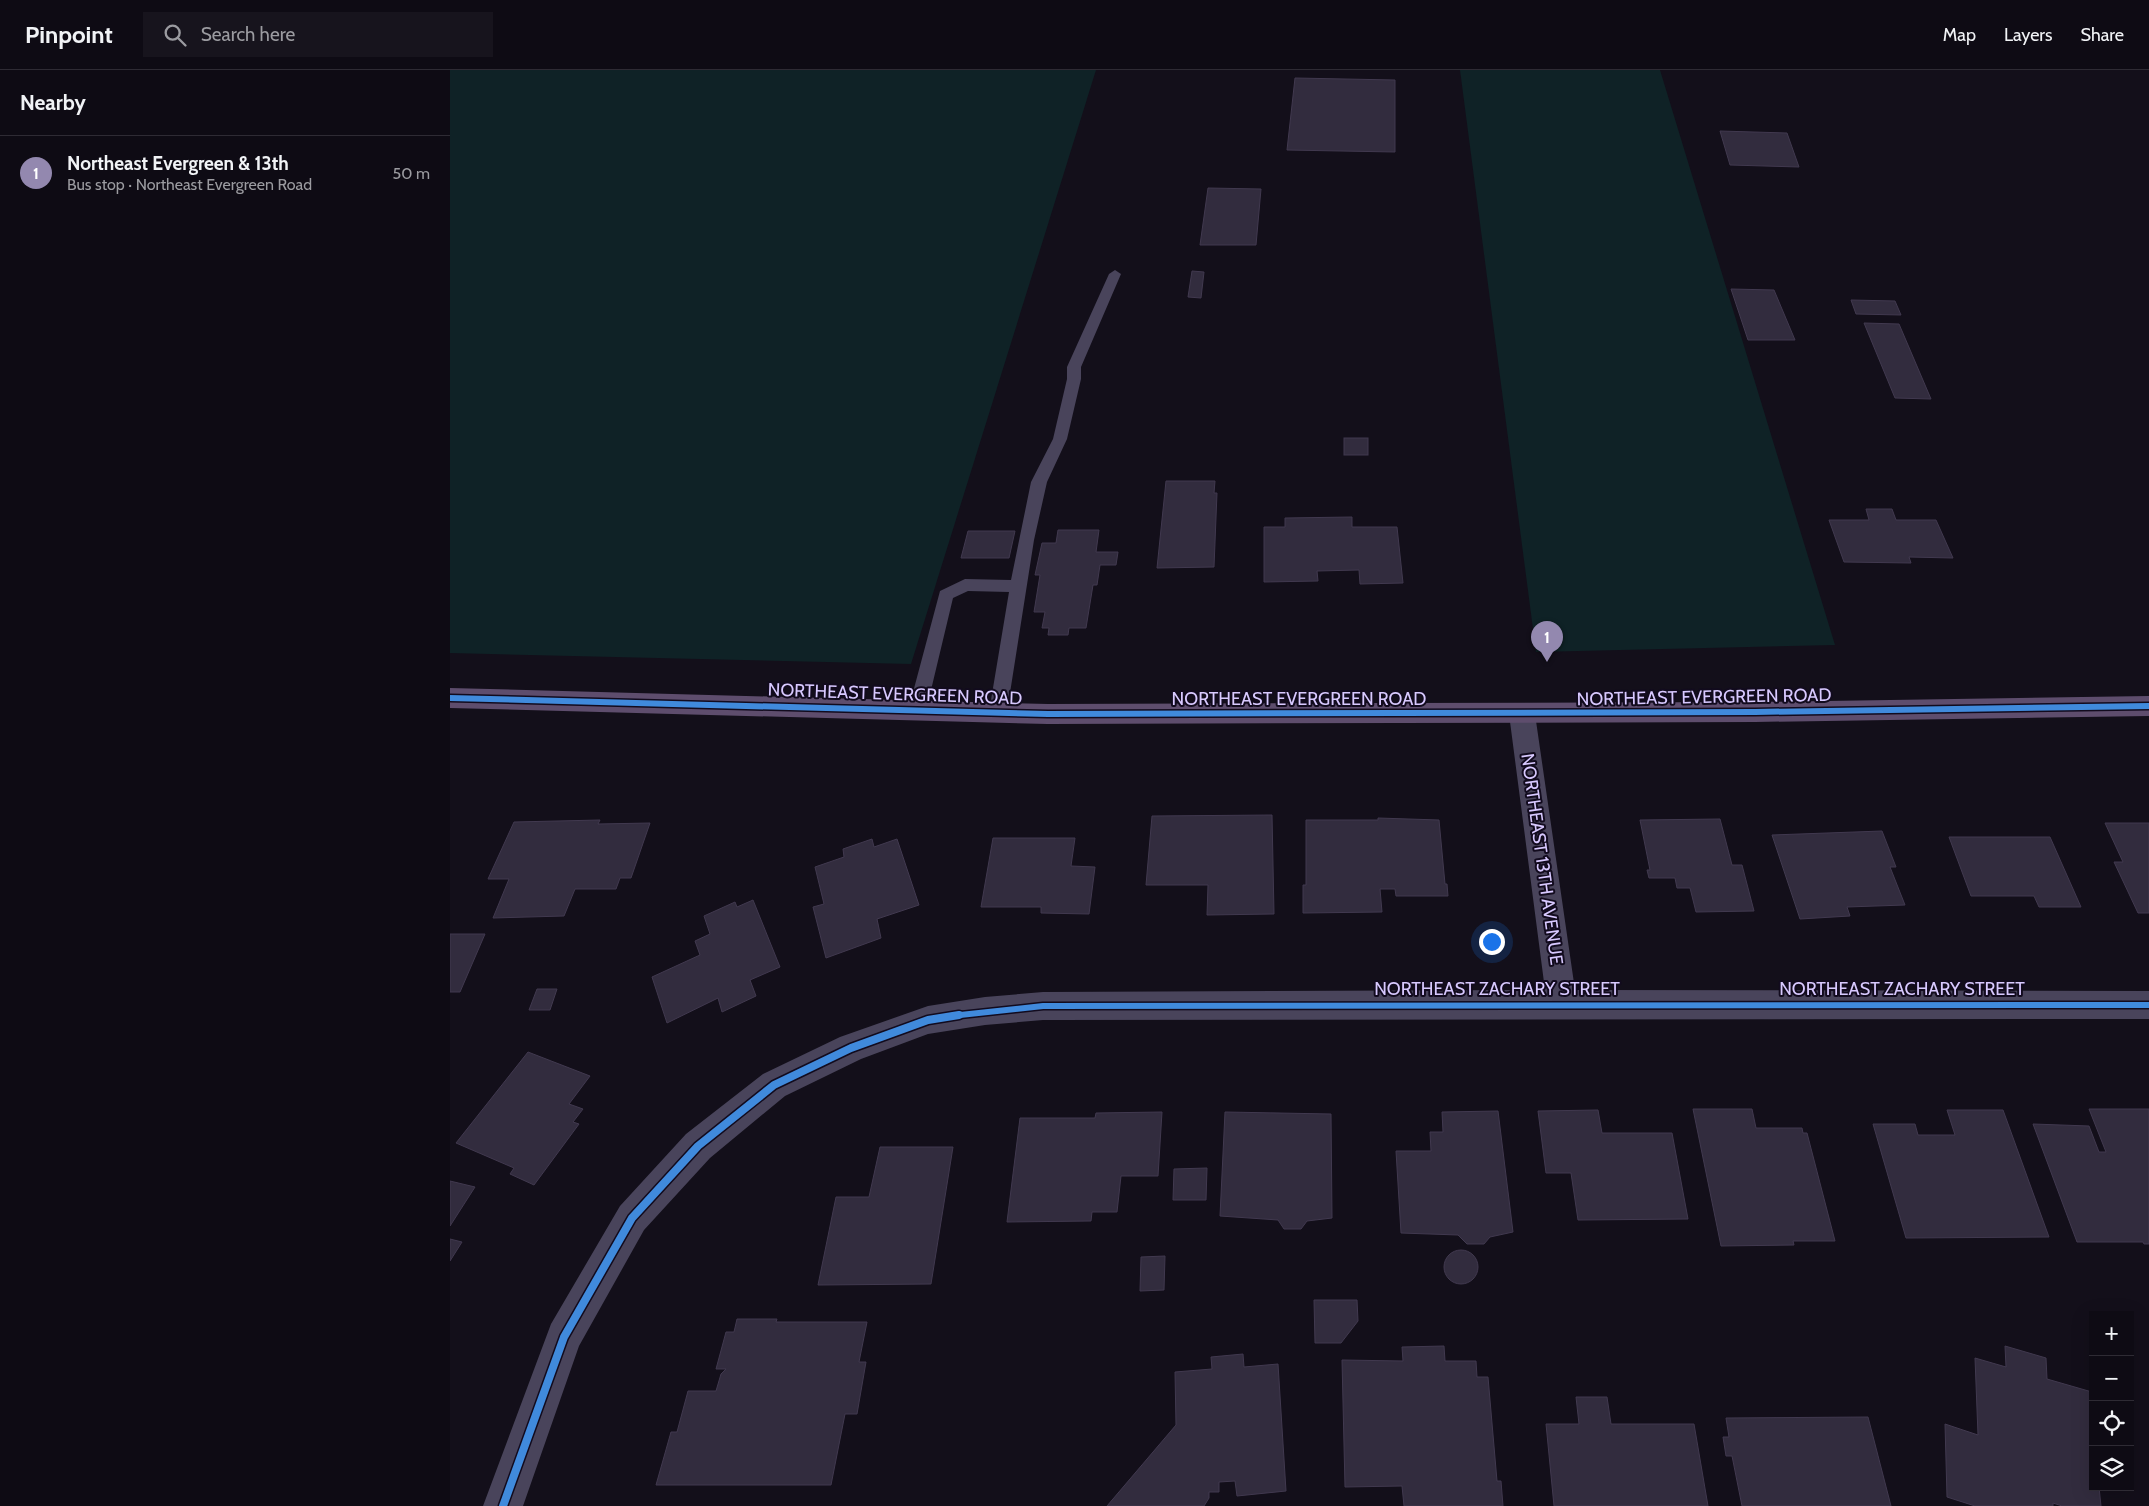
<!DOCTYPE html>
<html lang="en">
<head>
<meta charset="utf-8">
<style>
  :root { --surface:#0e0b14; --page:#17141d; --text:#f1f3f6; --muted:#9b9ba0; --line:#2e2b34; --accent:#9388af }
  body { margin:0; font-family:Cabin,sans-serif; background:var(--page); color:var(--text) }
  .controls { position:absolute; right:15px; bottom:15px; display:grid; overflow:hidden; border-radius:0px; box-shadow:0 5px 20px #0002 }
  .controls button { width:45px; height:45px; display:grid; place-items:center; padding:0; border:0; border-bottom:1px solid var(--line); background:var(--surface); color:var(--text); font:25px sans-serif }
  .you { position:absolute; left:1041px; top:871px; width:18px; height:18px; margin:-12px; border:4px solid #fff; border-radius:50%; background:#1a73e8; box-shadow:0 0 0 8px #1a73e833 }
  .badge { display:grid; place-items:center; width:32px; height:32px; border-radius:50%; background:var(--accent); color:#fff; font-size:16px; font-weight:700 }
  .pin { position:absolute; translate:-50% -41px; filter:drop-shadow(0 1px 2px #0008) }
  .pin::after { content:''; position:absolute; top:26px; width:18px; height:15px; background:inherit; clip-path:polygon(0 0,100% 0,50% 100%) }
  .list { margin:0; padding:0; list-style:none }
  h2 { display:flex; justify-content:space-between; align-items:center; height:65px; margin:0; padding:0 20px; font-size:21px }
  h2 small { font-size:16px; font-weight:400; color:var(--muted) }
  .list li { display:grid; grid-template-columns:32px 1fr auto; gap:15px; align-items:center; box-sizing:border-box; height:75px; padding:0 20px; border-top:1px solid var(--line) }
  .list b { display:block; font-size:19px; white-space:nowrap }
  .list p { margin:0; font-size:16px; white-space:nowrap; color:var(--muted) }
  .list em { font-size:16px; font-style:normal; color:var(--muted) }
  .icon { flex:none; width:28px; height:28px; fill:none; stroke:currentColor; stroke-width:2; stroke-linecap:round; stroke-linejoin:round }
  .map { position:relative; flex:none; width:1699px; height:1436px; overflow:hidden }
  header { display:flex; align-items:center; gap:30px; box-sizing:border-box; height:70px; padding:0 25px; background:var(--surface); border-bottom:1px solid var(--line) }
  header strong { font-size:24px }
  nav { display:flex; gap:28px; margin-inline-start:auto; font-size:18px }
  .search { width:350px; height:45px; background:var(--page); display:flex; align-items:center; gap:12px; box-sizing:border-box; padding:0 18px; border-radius:0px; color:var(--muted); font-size:19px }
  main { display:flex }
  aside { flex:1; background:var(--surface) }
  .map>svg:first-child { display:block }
  .green { fill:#0f2226 }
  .building { fill:#322c3e; stroke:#41394f }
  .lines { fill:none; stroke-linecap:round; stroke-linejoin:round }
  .service { fill:#49445b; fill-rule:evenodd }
  .minor { fill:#49445b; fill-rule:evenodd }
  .primary { fill:#5e4d6d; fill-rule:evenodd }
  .cycleway-far1-casing { stroke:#120b1e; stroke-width:9 }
  .cycleway-casing { stroke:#120b1e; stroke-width:11 }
  .cycleway-far1 { stroke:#408adc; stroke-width:6 }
  .cycleway { stroke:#408adc; stroke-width:8 }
  .labels { text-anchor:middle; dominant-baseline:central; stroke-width:4; stroke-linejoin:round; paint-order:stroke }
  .street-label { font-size:18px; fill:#d8c9ff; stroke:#120b1e }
</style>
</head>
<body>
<header>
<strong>Pinpoint</strong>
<div class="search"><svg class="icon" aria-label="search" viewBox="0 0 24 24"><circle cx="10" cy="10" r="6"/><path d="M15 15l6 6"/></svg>Search here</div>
<nav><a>Map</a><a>Layers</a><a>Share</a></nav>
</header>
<main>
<aside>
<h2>Nearby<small></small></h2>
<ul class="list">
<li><span class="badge">1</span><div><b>Northeast Evergreen &amp; 13th</b><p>Bus stop · Northeast Evergreen Road</p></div><em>50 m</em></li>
</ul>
</aside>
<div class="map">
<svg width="1699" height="1436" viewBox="0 0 1699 1436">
  <rect width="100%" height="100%" fill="#130f1a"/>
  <g class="green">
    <path d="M 0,0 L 646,0 L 461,594 L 0,583 Z"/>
    <path d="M 1010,0 L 1210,0 L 1385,575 L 1086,582 Z"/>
  </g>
  <g class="building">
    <path d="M 845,8 L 945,10 L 945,82 L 837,80 Z"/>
    <path d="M 1270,61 L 1337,63 L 1349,97 L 1280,95 Z"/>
    <path d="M 758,118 L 811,119 L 806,175 L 750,175 Z"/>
    <path d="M 742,201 L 754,202 L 751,228 L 738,227 Z"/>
    <path d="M 1281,219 L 1324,220 L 1345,270 L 1298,270 Z"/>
    <path d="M 1401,230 L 1445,231 L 1451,245 L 1406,244 Z"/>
    <path d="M 1414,253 L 1449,254 L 1481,329 L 1445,328 Z"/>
    <rect x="894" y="368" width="24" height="17"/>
    <path d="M 716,411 L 765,411 L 764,423 L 767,423 L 764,497 L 707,498 Z"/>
    <path d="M 1416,439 L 1442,439 L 1446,450 L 1486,450 L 1503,488 L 1459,487 L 1461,493 L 1394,492 L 1379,450 L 1419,450 Z"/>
    <path d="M 902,447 L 902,457 L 947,457 L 953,513 L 910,514 L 909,500 L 867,501 L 868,511 L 814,512 L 814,457 L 835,457 L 835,448 Z"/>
    <path d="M 608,460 L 649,460 L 646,482 L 668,482 L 666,495 L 650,495 L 647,515 L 643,515 L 636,558 L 619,558 L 618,565 L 598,565 L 599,558 L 592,558 L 595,542 L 584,542 L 590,505 L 585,505 L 592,473 L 606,473 Z"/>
    <path d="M 518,461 L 565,461 L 559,488 L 511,488 Z"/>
    <path d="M 822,745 L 824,844 L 757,845 L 758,815 L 696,815 L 702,746 Z"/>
    <path d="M 928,748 L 989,750 L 995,814 L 997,814 L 998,826 L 946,826 L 945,819 L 930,819 L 932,842 L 853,843 L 853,815 L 856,815 L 856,750 L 928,750 Z"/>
    <path d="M 1270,749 L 1282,795 L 1292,795 L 1304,841 L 1246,842 L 1240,818 L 1227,818 L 1225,808 L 1199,808 L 1197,800 L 1200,800 L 1190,750 Z"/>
    <path d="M 150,750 L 148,754 L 200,753 L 181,808 L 170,808 L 166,819 L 125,819 L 114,846 L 43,848 L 59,809 L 38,809 L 64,752 Z"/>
    <path d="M 1655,753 L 1699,753 L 1699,843 L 1688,843 L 1664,792 L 1673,792 Z"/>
    <path d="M 1432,761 L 1446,797 L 1440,797 L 1455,835 L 1397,837 L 1400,846 L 1350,849 L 1322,765 Z"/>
    <path d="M 1499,767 L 1600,767 L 1631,837 L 1589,837 L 1584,826 L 1521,826 Z"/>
    <path d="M 543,768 L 625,768 L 621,796 L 645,797 L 639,844 L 591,843 L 591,837 L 531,837 Z"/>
    <path d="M 422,769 L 424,777 L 447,769 L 469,835 L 427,849 L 431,868 L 376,888 L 363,837 L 374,834 L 365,797 L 394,787 L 393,779 Z"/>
    <path d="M 303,830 L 330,897 L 300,910 L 306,926 L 272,942 L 268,928 L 217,953 L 202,907 L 250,885 L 245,871 L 260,864 L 254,846 L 285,832 L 287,837 Z"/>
    <path d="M 0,864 L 35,864 L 10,922 L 0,922 Z"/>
    <path d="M 87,919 L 107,919 L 100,940 L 79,940 Z"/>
    <path d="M 78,982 L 140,1006 L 119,1034 L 133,1039 L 123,1052 L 129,1054 L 84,1115 L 60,1104 L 64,1098 L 6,1073 Z"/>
    <path d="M 1243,1039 L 1302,1039 L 1306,1058 L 1352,1058 L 1353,1063 L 1357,1063 L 1385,1171 L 1343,1171 L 1344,1175 L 1271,1176 Z"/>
    <path d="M 1639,1039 L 1699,1039 L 1699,1174 L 1694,1174 L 1693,1172 L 1627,1172 L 1583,1054 L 1639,1056 L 1649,1082 L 1656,1082 Z"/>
    <path d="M 1148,1040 L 1152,1063 L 1222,1063 L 1238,1149 L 1128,1150 L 1121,1103 L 1096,1103 L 1088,1041 Z"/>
    <path d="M 1497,1040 L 1553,1040 L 1599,1167 L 1456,1168 L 1423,1054 L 1465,1054 L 1468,1065 L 1505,1065 Z"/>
    <path d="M 1048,1041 L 1063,1162 L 1040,1167 L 1034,1174 L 1017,1174 L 1008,1165 L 951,1163 L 946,1081 L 981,1081 L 980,1062 L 993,1062 L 992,1042 Z"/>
    <path d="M 712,1042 L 708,1106 L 671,1106 L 667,1142 L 642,1142 L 641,1151 L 557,1152 L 570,1048 L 645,1048 L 646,1043 Z"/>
    <path d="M 775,1042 L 881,1044 L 882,1148 L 857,1151 L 851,1159 L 834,1159 L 828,1150 L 770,1146 Z"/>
    <path d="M 430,1077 L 503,1077 L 481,1214 L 368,1215 L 386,1127 L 419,1127 Z"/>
    <path d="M 757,1098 L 756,1130 L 723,1130 L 724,1099 Z"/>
    <path d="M 0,1111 L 25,1117 L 0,1156 Z"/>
    <path d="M 0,1169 L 12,1172 L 0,1191 Z"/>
    <circle cx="1011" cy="1197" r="17"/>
    <path d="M 715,1186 L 714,1220 L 690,1221 L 691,1187 Z"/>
    <path d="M 864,1230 L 907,1230 L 908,1251 L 891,1273 L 865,1273 Z"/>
    <path d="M 287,1249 L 327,1249 L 326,1252 L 417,1252 L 409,1292 L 416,1292 L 407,1344 L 395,1344 L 381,1415 L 206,1415 L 221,1362 L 227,1362 L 238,1321 L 266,1321 L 271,1304 L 276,1299 L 266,1299 L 276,1262 L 284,1262 Z"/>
    <path d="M 994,1276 L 995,1291 L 1026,1291 L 1027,1307 L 1038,1307 L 1047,1411 L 1051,1411 L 1053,1436 L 954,1436 L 952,1416 L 895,1417 L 892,1290 L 953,1291 L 952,1277 Z"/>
    <path d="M 1555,1276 L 1596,1288 L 1597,1309 L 1642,1322 L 1643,1417 L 1649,1417 L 1651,1436 L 1612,1436 L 1603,1433 L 1603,1436 L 1525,1436 L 1497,1427 L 1495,1354 L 1528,1365 L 1525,1288 L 1556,1297 Z"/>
    <path d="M 793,1284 L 794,1297 L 828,1294 L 836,1421 L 787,1426 L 785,1411 L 769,1412 L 769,1422 L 759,1422 L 759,1428 L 754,1436 L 657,1436 L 726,1355 L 725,1302 L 762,1299 L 761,1287 Z"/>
    <path d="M 1126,1327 L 1157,1327 L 1161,1354 L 1244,1354 L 1258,1436 L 1104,1436 L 1096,1354 L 1129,1354 Z"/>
    <path d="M 1418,1347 L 1441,1436 L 1292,1436 L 1282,1386 L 1276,1386 L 1273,1367 L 1279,1367 L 1276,1348 Z"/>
  </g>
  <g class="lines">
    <path class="service" d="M 665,200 L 671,204 L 631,297 L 631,309 L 617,369 L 597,412 L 584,470 L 557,642 L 554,647 L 548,649 L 542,647 L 539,642 L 559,522 L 518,521 L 503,528 L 476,641 L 473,646 L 467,648 L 461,646 L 458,641 L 490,521 L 515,509 L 561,510 L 581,412 L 603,369 L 617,309 L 617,297 L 659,204 Z"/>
    <path class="minor" d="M 1072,634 L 1081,637 L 1085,644 L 1125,920 L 1699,921 L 1699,949 L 593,950 L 535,955 L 478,964 L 411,989 L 335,1026 L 260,1088 L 194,1160 L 129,1276 L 73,1436 L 33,1436 L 101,1254 L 170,1136 L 236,1064 L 313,1004 L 390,967 L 478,936 L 535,927 L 593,922 L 1095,920 L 1059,644 L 1063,637 Z"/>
    <path class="primary" d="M 0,618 L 598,634 L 1305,632 L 1699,626 L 1699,646 L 1305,652 L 598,654 L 0,638 Z"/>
    <defs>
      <g id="cycleway-far1">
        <path d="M 0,628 L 598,644 L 1305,642 L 1699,636"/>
        <path d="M 501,946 L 593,936 L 1699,935"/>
      </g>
      <path id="cycleway" d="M 53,1436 L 114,1267 L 182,1148 L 248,1076 L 324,1015 L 401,978 L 478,950 L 509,945"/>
    </defs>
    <use href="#cycleway-far1" class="cycleway-far1-casing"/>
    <use href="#cycleway" class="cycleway-casing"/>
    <use href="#cycleway-far1" class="cycleway-far1"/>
    <use href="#cycleway" class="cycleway"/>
  </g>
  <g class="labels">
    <g class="street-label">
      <text transform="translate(445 624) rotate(2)">NORTHEAST EVERGREEN ROAD</text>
      <text transform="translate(1254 627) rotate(-1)">NORTHEAST EVERGREEN ROAD</text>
      <text x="849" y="629">NORTHEAST EVERGREEN ROAD</text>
      <text transform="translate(1092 789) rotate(82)">NORTHEAST 13TH AVENUE</text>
      <text x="1047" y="919">NORTHEAST ZACHARY STREET</text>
      <text x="1452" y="919">NORTHEAST ZACHARY STREET</text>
    </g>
  </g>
</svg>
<div class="controls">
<button>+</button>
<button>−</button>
<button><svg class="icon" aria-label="locate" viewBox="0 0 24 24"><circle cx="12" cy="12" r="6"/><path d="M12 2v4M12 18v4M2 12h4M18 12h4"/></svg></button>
<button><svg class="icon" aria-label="layers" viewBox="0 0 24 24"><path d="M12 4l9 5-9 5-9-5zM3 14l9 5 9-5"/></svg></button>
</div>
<div class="you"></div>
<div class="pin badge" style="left:1097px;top:592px">1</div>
</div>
</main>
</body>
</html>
